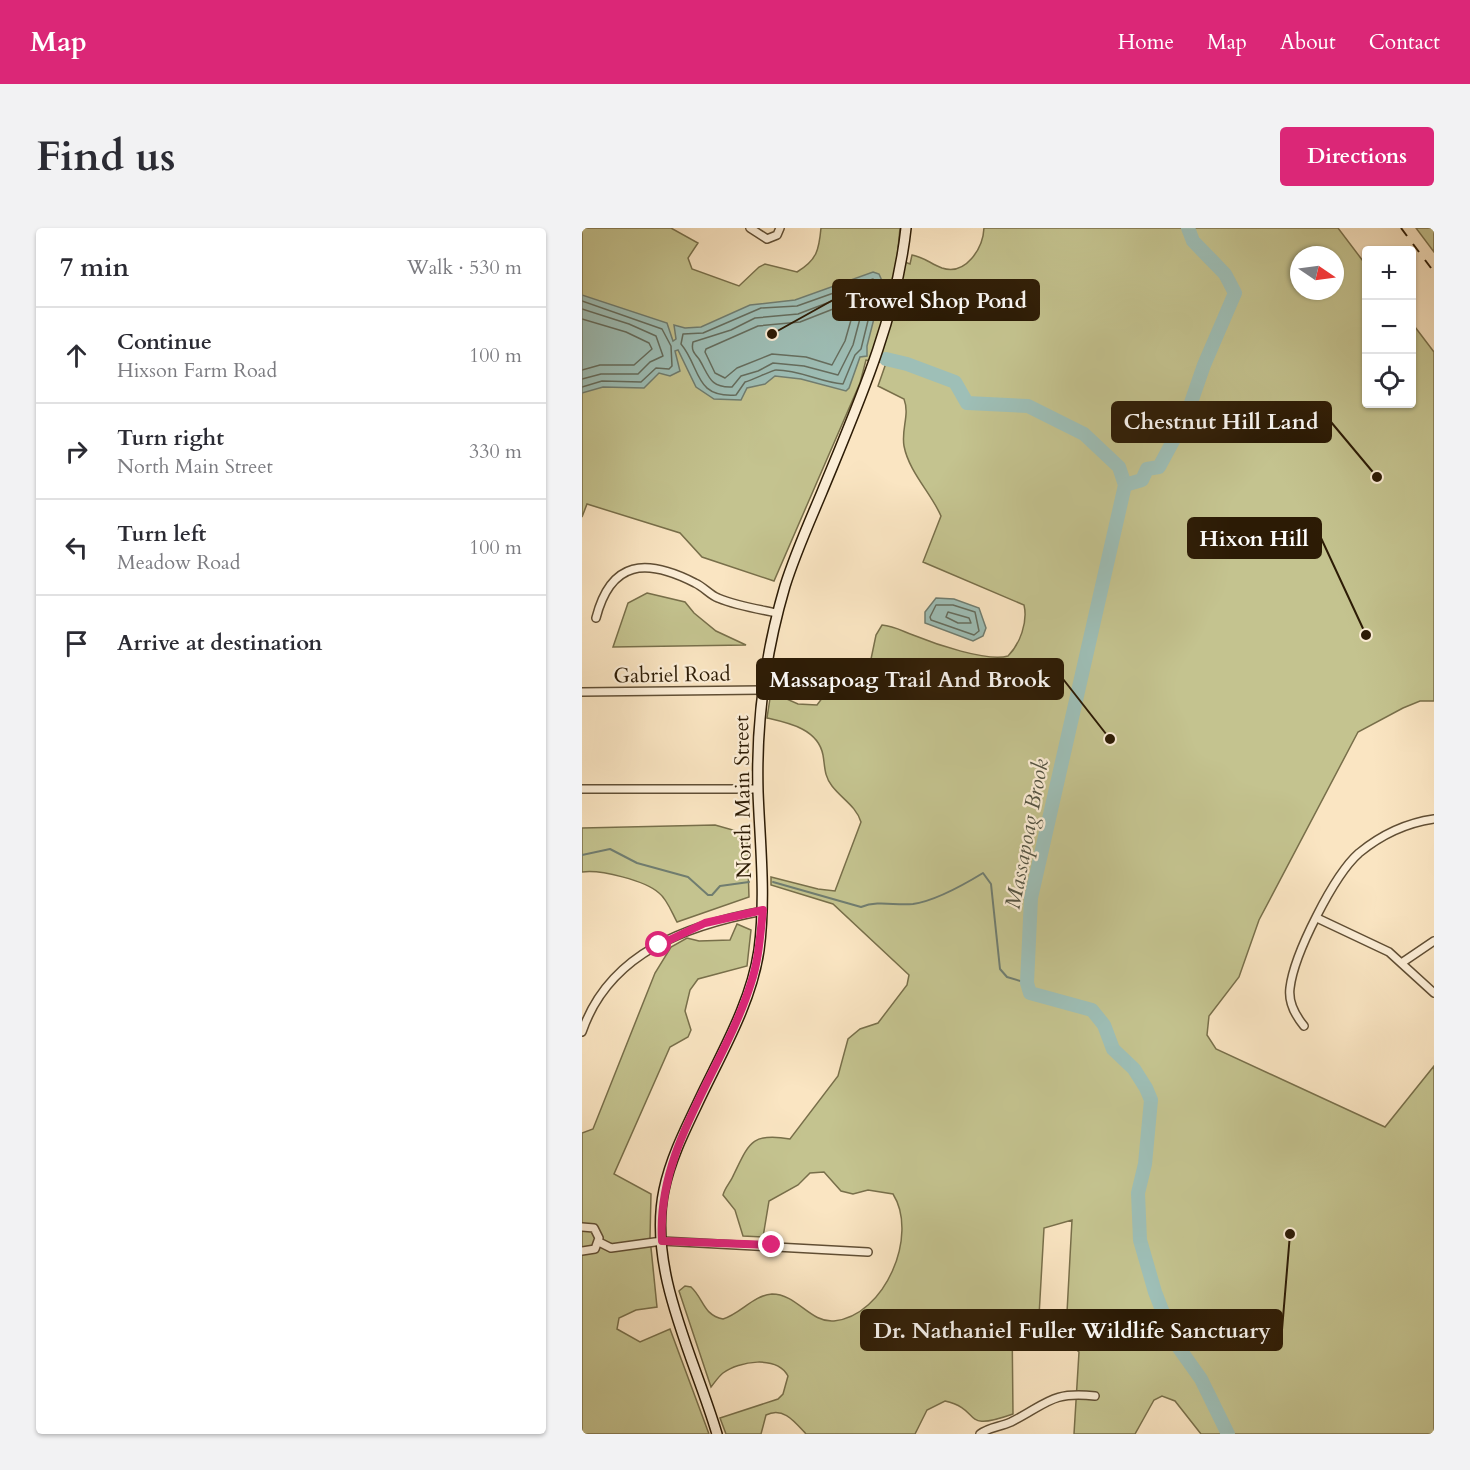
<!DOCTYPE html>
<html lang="en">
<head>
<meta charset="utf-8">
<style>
  :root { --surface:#fff; --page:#f2f2f3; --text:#2b2b33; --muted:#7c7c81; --line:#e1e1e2; --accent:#db2777 }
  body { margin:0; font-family:Cardo,serif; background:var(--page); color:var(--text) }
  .controls { position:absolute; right:18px; top:18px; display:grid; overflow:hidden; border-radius:6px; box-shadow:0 2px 4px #0004 }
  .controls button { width:54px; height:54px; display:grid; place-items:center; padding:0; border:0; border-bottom:2px solid var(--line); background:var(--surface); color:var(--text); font:30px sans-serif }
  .compass { position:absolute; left:708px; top:18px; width:54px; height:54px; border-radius:50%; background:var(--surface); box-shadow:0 2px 4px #0004; rotate:103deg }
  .stop { position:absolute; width:18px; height:18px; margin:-14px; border:4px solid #db2777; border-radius:50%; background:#fff }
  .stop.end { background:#db2777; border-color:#fff; box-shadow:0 2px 6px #0008 }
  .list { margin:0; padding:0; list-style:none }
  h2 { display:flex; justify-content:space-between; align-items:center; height:78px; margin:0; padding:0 24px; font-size:26px }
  h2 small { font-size:20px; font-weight:400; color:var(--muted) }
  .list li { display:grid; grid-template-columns:39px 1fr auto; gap:18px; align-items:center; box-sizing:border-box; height:96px; padding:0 24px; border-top:2px solid var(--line) }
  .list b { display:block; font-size:22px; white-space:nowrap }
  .list p { margin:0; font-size:20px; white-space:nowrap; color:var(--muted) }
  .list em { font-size:20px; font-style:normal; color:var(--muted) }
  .icon { flex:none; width:33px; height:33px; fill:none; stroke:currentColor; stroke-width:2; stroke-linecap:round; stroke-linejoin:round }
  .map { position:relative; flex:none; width:852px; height:1206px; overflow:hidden; border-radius:6px }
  header { display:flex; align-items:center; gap:36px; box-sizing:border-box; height:84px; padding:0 30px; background:var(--accent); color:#fff }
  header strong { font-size:28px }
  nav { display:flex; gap:33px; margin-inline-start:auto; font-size:21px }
  .intro { display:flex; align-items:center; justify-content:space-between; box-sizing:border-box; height:144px; padding:0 36px }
  h1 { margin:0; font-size:42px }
  .button { padding:15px 27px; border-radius:6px; background:var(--accent); color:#fff; font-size:21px; font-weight:700 }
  main { display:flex; gap:36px; padding:0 36px }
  aside { flex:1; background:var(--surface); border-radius:6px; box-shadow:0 2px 4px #0004 }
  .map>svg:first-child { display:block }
  .green { fill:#c4c38f; stroke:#786f4a; stroke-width:1.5; fill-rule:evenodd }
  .water { fill:#9ebfb7; stroke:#707d70; stroke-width:1.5 }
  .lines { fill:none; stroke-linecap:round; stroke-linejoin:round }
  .shore { stroke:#656d5e; stroke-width:1.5 }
  .stream { stroke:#707d70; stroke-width:2 }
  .river { stroke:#9ebfb7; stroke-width:14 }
  .street-casing { stroke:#604e34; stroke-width:10 }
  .secondary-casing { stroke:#2c1b05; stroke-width:12 }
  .street { stroke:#fceed7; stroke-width:7 }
  .secondary { stroke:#fceed7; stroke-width:9 }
  .rail { stroke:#2c1b05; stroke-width:2; stroke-dasharray:10 10; stroke-linecap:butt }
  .route { stroke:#db2777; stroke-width:8 }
  .labels { text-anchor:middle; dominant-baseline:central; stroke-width:4.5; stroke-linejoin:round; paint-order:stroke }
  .street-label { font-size:21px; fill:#2c1b05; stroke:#fceed7 }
  .water-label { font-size:22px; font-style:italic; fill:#545443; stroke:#fceed7 }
  .leader { fill:none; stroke:#2c1b05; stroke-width:2 }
  .callout-dot { fill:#2c1b05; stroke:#fceed7; stroke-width:2 }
  .callout { fill:#2c1b05; stroke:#2c1b05; stroke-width:2 }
  .callout-label { font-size:22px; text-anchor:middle; font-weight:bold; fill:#fff }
</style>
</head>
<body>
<header>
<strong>Map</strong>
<nav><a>Home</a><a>Map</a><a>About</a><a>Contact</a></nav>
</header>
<div class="intro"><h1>Find us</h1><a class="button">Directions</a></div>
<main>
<aside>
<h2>7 min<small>Walk · 530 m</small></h2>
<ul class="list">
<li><svg class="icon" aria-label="ahead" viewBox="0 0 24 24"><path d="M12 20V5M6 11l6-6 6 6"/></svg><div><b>Continue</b><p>Hixson Farm Road</p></div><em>100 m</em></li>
<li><svg class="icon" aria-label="right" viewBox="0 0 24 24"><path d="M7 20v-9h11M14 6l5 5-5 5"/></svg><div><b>Turn right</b><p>North Main Street</p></div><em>330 m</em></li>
<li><svg class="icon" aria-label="left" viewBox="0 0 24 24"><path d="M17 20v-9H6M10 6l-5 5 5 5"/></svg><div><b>Turn left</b><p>Meadow Road</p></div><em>100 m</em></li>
<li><svg class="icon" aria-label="arrive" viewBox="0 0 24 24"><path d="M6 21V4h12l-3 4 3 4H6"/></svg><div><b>Arrive at destination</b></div></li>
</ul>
</aside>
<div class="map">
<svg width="852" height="1206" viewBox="0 0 852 1206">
  <rect width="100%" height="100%" fill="#fae5c2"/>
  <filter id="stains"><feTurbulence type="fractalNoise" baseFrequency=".00333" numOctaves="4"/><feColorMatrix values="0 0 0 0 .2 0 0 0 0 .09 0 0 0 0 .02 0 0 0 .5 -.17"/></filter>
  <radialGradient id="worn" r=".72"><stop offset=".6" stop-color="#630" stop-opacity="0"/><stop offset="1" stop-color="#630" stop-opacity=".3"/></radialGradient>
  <g class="green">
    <path d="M 0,0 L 89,0 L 116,15 L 106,30 L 110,41 L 157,58 L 177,39 L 183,36 L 215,44 C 235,32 237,22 239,0 L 318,0 L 315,31 L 328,36 L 330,27 C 342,29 349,36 360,40 C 384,48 401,20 402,0 L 756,0 L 784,37 L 784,176 L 830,176 L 830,95 L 852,124 L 852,473 L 838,473 L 821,480 L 776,504 L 677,692 L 657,749 L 627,788 L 625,807 L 634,821 L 803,899 L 852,838 L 852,1206 L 619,1206 L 593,1173 L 580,1168 L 572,1172 L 553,1206 L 492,1206 L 497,1124 L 488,1116 L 484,1103 L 490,992 L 462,1000 L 457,1088 L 450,1092 L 430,1091 L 431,1186 C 377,1205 402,1182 363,1173 L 345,1182 L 333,1206 L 224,1206 C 213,1194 201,1178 184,1187 L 179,1206 L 144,1206 L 138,1190 L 196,1171 L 201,1166 L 206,1148 C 195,1127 157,1133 141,1145 C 137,1148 133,1154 129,1159 L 97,1063 L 103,1058 L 109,1059 C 122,1071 121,1087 141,1091 C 158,1086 172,1067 190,1066 C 215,1066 228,1095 252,1093 C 303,1088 337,1007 311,966 L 286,962 L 271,966 L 259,963 L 242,944 L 228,945 L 216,957 L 187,973 L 181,1009 L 161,1008 L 153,982 L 141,967 C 143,959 149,954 152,946 C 167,915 170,904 208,911 L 256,848 L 266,811 L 278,801 L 296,795 L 325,757 L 327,747 L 251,676 L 189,657 L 189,649 L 236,661 L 253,663 L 279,594 C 274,578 260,571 250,558 C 242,548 243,538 241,527 C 236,501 207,495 185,490 L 189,464 L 216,476 L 235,477 L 247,461 C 260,458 270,463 283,460 L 294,407 L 300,397 C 312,398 320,403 331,407 C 353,416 405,434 426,428 C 438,416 446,394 442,377 L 341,334 L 359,288 C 349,265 327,244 322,218 C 319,201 328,187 322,171 L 296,158 L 304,135 L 284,132 L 278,155 L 192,353 L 120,329 L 98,305 L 5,276 L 0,289 ZM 717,27 L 753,27 L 753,63 L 717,63 Z"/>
    <path d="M 834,0 L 852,0 L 852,24 Z"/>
    <path d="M 65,365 L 103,374 L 112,385 L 134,403 L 164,417 L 31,419 L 46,375 Z"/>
    <path d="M 133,597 L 165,606 L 167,669 L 95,694 C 90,685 85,671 77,665 C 64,653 18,641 0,644 L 0,600 Z"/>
    <path d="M 155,696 L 169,702 L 165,738 L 116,751 L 108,762 L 103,783 L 109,802 L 106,809 L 88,819 L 32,946 L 69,966 L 68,1010 L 75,1079 L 54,1082 L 37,1090 L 35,1101 L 58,1114 L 88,1101 L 127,1206 L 0,1206 L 0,905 L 11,901 L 73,745 L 89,719 L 105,710 L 117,713 L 148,712 Z"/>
  </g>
  <g class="water">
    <path d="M 291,44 L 297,46 L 301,55 L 285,118 L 285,128 L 278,129 L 267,160 L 264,163 L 219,151 L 193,148 L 183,156 L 165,160 L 159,172 L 132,171 L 114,159 L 96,122 L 93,123 L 98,143 L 88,148 L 77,145 L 62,160 L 21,159 L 0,165 L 0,67 L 85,95 L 91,113 L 94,111 L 92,97 L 103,100 L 119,99 L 168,77 L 213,72 Z"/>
    <path d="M 354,370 L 372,371 L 397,380 L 404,400 L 401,408 L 391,413 L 343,395 L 343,384 Z"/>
  </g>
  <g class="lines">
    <g class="shore">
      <path d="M 291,51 L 295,56 L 279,121 L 273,127 L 261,156 C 238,154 218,142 194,142 C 191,142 170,152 163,154 L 154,167 C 112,170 119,140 99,116 L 101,106 L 121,105 L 179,80 L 215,78 Z"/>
      <path d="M 282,61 L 285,64 L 271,117 L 256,147 L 222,138 L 191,135 L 176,143 L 159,148 L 150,159 C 127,160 127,147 117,131 C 112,125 109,122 111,114 L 149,102 L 173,90 L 216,86 Z"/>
      <path d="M 0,73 L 80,101 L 89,118 L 90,138 L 87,141 L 74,140 L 59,154 L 20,153 L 0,159"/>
      <path d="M 269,74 L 273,78 L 263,113 L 250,137 L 224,129 L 190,126 L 155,140 L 143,150 L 133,145 L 123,124 L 124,121 L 176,98 L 218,94 Z"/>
      <path d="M 0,81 L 47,96 L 74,108 L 81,128 L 68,134 L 56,146 L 19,146 L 0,151"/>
      <path d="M 0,91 L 44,104 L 67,115 L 70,121 L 52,137 L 18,137 L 0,142"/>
      <path d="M 354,377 L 371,377 L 393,384 L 397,403 L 392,407 L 349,392 L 348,389 Z"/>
      <path d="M 366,384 L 387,390 L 389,395 L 376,395 L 364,389 Z"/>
    </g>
    <g class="stream">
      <path d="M 0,627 L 28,621 L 55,635 L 106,649 L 126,667 L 130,667 L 138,658 L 167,654"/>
      <path d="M 191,654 L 279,679 C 297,672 313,678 331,676 C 352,673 383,656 401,645 L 409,656 L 418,741 L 425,749 L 445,755"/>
    </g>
    <g class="river">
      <path d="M 304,131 L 325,136 L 373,154 L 385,175 L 446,178 L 502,206 L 537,239 L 543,257 L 449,670 L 445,755 L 448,765 L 510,782 L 522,797 L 531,821 L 552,841 L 564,860 L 569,872 L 563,936 L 556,965 L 558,1012 L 573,1064 L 592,1113 L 619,1151 L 646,1206"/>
      <path d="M 543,257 L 560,252 L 565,241 L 577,239 L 604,189 L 622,137 L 653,65 L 643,46 L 611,13 L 606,0"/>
    </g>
    <defs>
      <g id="street">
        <path d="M 168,0 L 185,11 L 195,7 L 198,0"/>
        <path d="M 14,390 C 29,332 64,330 113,355 C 122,359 128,367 136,370 C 155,378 176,381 195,385"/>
        <path d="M 0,464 L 180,462"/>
        <path d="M 0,561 L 176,561"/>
        <path d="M 735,690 L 807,724 L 852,765"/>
        <path d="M 821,734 L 852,713"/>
        <path d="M 722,798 C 713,787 706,775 708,760 C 712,726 752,647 777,625 C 799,607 824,595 852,591"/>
        <path d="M 0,804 C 27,724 106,697 181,683"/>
        <path d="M 0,999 L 12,1000 L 17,1010 L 13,1021 L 0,1023"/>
        <path d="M 17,1014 L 29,1020 L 80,1013 L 286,1024"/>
        <path d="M 398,1206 C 407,1199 418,1199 429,1194 C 465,1176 469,1163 513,1168"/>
      </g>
      <path id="secondary" d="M 135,1206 C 113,1131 65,1042 82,962 C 88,933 101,906 114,879 C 137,829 169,777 177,722 C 184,669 178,616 176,564 C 174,493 183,426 203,358 C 213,326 227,295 240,264 C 275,179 314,92 324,0"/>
    </defs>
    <use href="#street" class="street-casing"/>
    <use href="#secondary" class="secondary-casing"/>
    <use href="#street" class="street"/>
    <use href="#secondary" class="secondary"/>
    <path class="rail" d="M 819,0 L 852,44"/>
  </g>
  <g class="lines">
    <path class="route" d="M 77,717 L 123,695 L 181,682 C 178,707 177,731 169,755 C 142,842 74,918 80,1013 L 190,1017"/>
  </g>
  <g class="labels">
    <g class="street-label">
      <text transform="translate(90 447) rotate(-1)">Gabriel Road</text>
      <text transform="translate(161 569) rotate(-91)">North Main Street</text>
    </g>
    <g class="water-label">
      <text transform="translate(445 606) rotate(-79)">Massapoag Brook</text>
    </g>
  </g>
  <path class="leader" d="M190 106L251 72M795 249L749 194M784 407L739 310M528 511L481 451M708 1006L700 1102"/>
  <g class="callout-dot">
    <circle cx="190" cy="106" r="6"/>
    <circle cx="795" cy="249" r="6"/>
    <circle cx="784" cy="407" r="6"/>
    <circle cx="528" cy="511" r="6"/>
    <circle cx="708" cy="1006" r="6"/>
  </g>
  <g class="callout">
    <rect x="251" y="52" width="206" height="40" rx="6"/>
    <rect x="530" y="174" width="219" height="40" rx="6"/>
    <rect x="606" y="290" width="133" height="40" rx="6"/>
    <rect x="175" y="431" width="306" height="40" rx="6"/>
    <rect x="279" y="1082" width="421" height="40" rx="6"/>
  </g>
  <g class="callout-label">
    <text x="354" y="80">Trowel Shop Pond</text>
    <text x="639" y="201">Chestnut Hill Land</text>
    <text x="672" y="318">Hixon Hill</text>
    <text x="328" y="459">Massapoag Trail And Brook</text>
    <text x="490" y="1110">Dr. Nathaniel Fuller Wildlife Sanctuary</text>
  </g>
  <rect width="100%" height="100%" filter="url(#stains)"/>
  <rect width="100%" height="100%" fill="url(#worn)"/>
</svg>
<div class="controls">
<button>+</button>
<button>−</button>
<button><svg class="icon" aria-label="locate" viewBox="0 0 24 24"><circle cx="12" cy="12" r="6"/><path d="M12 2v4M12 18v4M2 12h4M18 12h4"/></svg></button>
</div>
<svg class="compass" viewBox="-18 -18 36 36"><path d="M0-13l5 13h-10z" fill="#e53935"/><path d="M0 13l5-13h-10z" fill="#7c7c81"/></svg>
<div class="stop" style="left:77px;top:717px"></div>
<div class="stop end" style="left:190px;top:1017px"></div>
</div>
</main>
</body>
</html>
